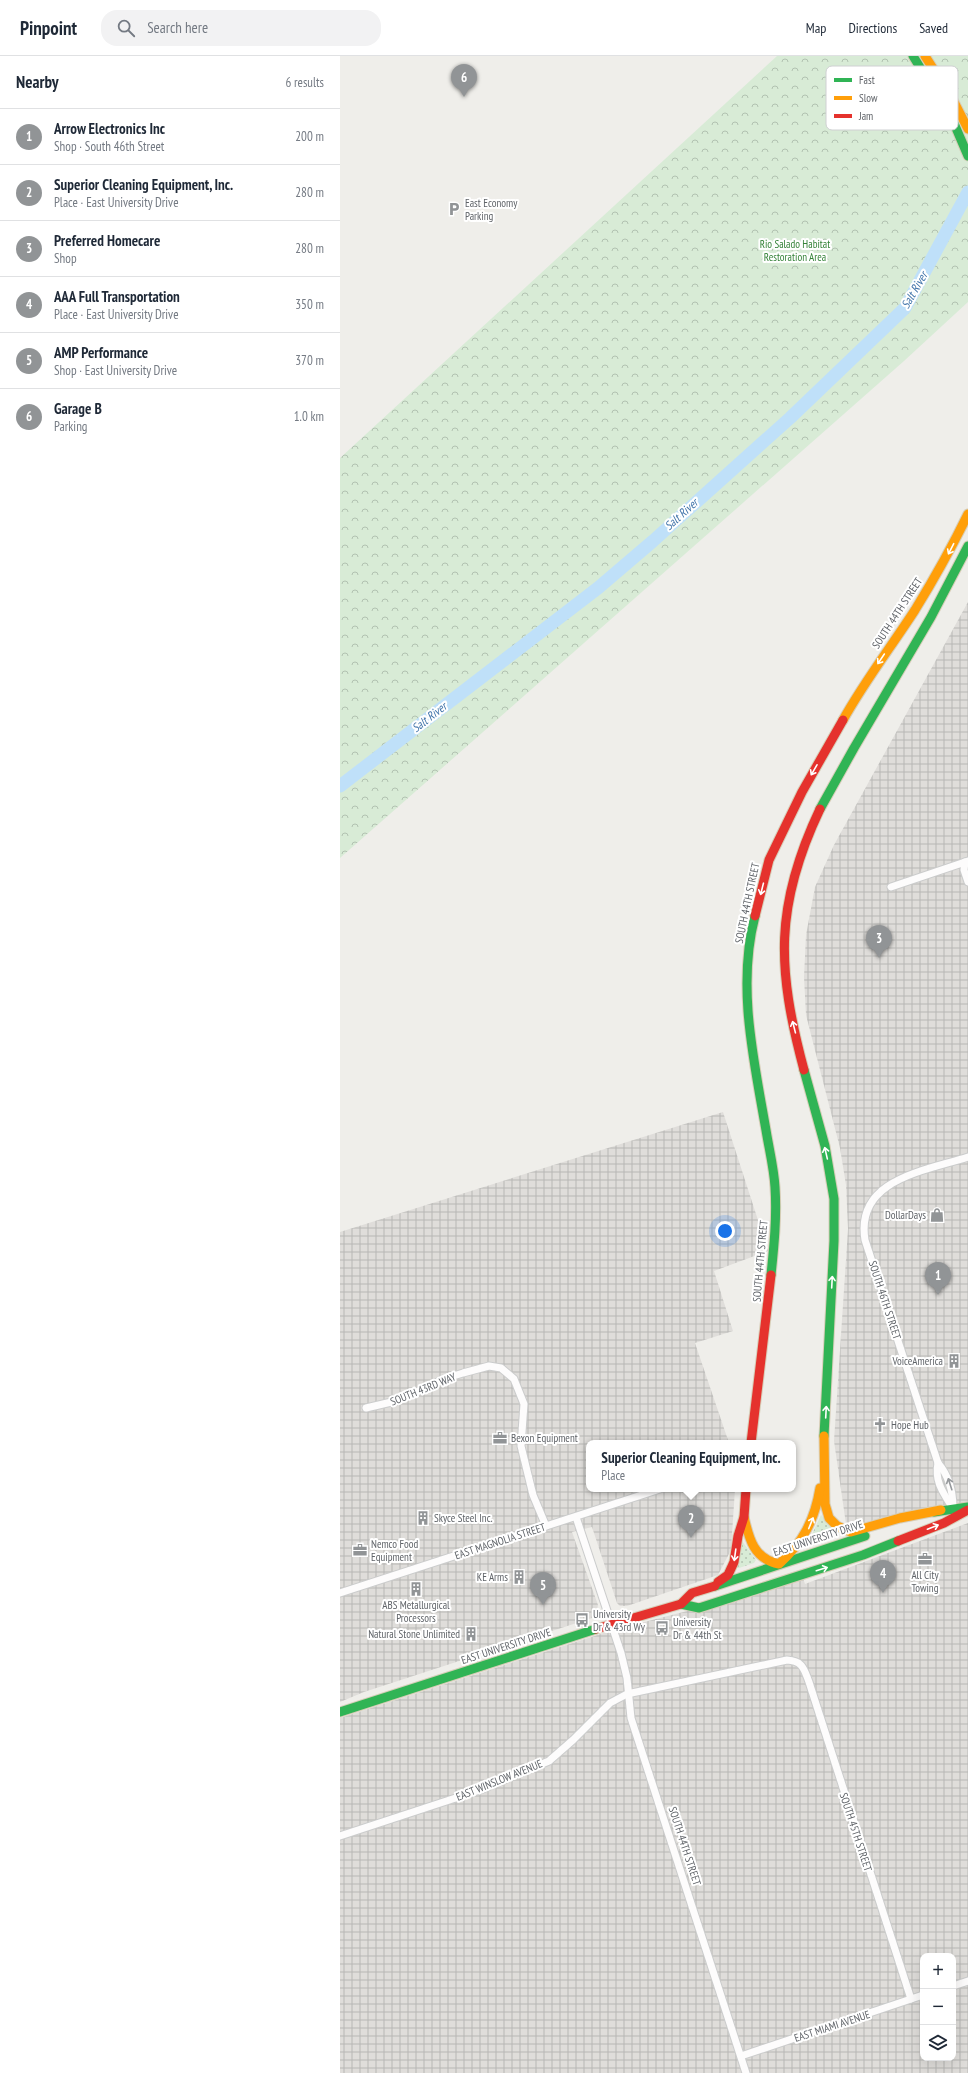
<!DOCTYPE html>
<html lang="en">
<head>
<meta charset="utf-8">
<style>
  :root { --surface:#fff; --page:#f2f2f3; --text:#1f2937; --muted:#747a83; --line:#e0e1e3; --accent:#919496 }
  body { margin:0; font-family:"PT Sans Narrow",sans-serif; background:var(--page); color:var(--text) }
  .controls { position:absolute; right:12px; bottom:12px; display:grid; overflow:hidden; border-radius:8px; box-shadow:0 4px 16px #0002 }
  .controls button { width:36px; height:36px; display:grid; place-items:center; padding:0; border:0; border-bottom:1px solid var(--line); background:var(--surface); color:var(--text); font:20px sans-serif }
  .you { position:absolute; left:385px; top:1175px; width:14px; height:14px; margin:-10px; border:3px solid #fff; border-radius:50%; background:#1a73e8; box-shadow:0 0 0 6px #1a73e833 }
  .badge { display:grid; place-items:center; width:26px; height:26px; border-radius:50%; background:var(--accent); color:#fff; font-size:13px; font-weight:700 }
  .pin { position:absolute; translate:-50% -33px; filter:drop-shadow(0 1px 2px #0008) }
  .pin::after { content:''; position:absolute; top:21px; width:14px; height:12px; background:inherit; clip-path:polygon(0 0,100% 0,50% 100%) }
  .popup { position:absolute; left:246px; top:1384px; width:210px; height:52px; box-sizing:border-box; display:grid; place-content:center; border-radius:8px; background:var(--surface); filter:drop-shadow(0 1px 3px #0005); font-size:13px; white-space:nowrap; color:var(--muted) }
  .popup b { font-size:15px; color:var(--text) }
  .popup::after { content:''; position:absolute; left:50%; top:100%; margin-left:-8px; border:8px solid transparent; border-top-color:var(--surface) }
  .list { margin:0; padding:0; list-style:none }
  h2 { display:flex; justify-content:space-between; align-items:center; height:52px; margin:0; padding:0 16px; font-size:17px }
  h2 small { font-size:13px; font-weight:400; color:var(--muted) }
  .list li { display:grid; grid-template-columns:26px 1fr auto; gap:12px; align-items:center; box-sizing:border-box; height:56px; padding:0 16px; border-top:1px solid var(--line) }
  .list b { display:block; font-size:15px; white-space:nowrap }
  .list p { margin:0; font-size:13px; white-space:nowrap; color:var(--muted) }
  .list em { font-size:13px; font-style:normal; color:var(--muted) }
  .icon { flex:none; width:22px; height:22px; fill:none; stroke:currentColor; stroke-width:2; stroke-linecap:round; stroke-linejoin:round }
  .map { position:relative; flex:none; width:628px; height:2017px; overflow:hidden }
  header { display:flex; align-items:center; gap:24px; box-sizing:border-box; height:56px; padding:0 20px; background:var(--surface); border-bottom:1px solid var(--line) }
  header strong { font-size:19px }
  nav { display:flex; gap:22px; margin-inline-start:auto; font-size:14px }
  .search { width:280px; height:36px; background:var(--page); display:flex; align-items:center; gap:10px; box-sizing:border-box; padding:0 14px; border-radius:16px; color:var(--muted); font-size:15px }
  main { display:flex }
  aside { flex:1; background:var(--surface) }
  .map>svg:first-child { display:block }
  .industrial { fill:url(#industrial-grid); fill-rule:evenodd }
  .grass { fill:url(#grass-dots) }
  .forest { fill:url(#forest-crowns) }
  .lines { fill:none; stroke-linecap:round; stroke-linejoin:round }
  .river { stroke:#bfe0f9; stroke-width:13 }
  .street-casing { stroke:#cbcccc; stroke-width:9 }
  .fast-casing { stroke:#d7ceb8; stroke-width:11 }
  .slow-casing { stroke:#d7ceb8; stroke-width:11 }
  .jam-casing { stroke:#d7ceb8; stroke-width:11 }
  .street { stroke:#fdfcfc; stroke-width:7 }
  .fast { stroke:#30b455; stroke-width:9 }
  .slow { stroke:#ff9f0a; stroke-width:9 }
  .jam { stroke:#e5322d; stroke-width:9 }
  .oneway { stroke:#fff }
  .oneway2 { stroke:#96999c }
  .labels { text-anchor:middle; dominant-baseline:central; stroke-width:4; stroke-linejoin:round; paint-order:stroke }
  .poi-label { font-size:11px; fill:#5f6368; stroke:#fff; text-anchor:start }
  .park-label { font-size:11px; fill:#348238; stroke:#fff }
  .street-label { font-size:11px; fill:#5f6368; stroke:#fff }
  .water-label { font-size:12px; font-style:italic; fill:#4174aa; stroke:#fff }
  .key { fill:#fff; stroke:#cfd0d2; stroke-width:1 }
  .key-label { font-size:11px; fill:#5f6368 }
</style>
</head>
<body>
<header>
<strong>Pinpoint</strong>
<div class="search"><svg class="icon" aria-label="search" viewBox="0 0 24 24"><circle cx="10" cy="10" r="6"/><path d="M15 15l6 6"/></svg>Search here</div>
<nav><a>Map</a><a>Directions</a><a>Saved</a></nav>
</header>
<main>
<aside>
<h2>Nearby<small>6 results</small></h2>
<ul class="list">
<li><span class="badge">1</span><div><b>Arrow Electronics Inc</b><p>Shop · South 46th Street</p></div><em>200 m</em></li>
<li><span class="badge">2</span><div><b>Superior Cleaning Equipment, Inc.</b><p>Place · East University Drive</p></div><em>280 m</em></li>
<li><span class="badge">3</span><div><b>Preferred Homecare</b><p>Shop</p></div><em>280 m</em></li>
<li><span class="badge">4</span><div><b>AAA Full Transportation</b><p>Place · East University Drive</p></div><em>350 m</em></li>
<li><span class="badge">5</span><div><b>AMP Performance</b><p>Shop · East University Drive</p></div><em>370 m</em></li>
<li><span class="badge">6</span><div><b>Garage B</b><p>Parking</p></div><em>1.0 km</em></li>
</ul>
</aside>
<div class="map">
<svg width="628" height="2017" viewBox="0 0 628 2017">
  <defs>
    <pattern id="industrial-grid" width="8" height="8" patternUnits="userSpaceOnUse"><rect width="8" height="8" fill="#dfddda"/><path d="M0 4h8M4 0v8" fill="none" stroke="#b8b7b5"/></pattern>
    <pattern id="grass-dots" width="8" height="8" patternUnits="userSpaceOnUse"><rect width="8" height="8" fill="#d8ebd6"/><path d="M2 2h.1M6 6h.1" fill="none" stroke="#b2c2b1" stroke-width="1.8" stroke-linecap="round"/></pattern>
    <pattern id="forest-crowns" width="20" height="18" patternUnits="userSpaceOnUse"><rect width="20" height="18" fill="#d8ebd6"/><path d="M2 6a3 3 0 1 1 6 0M12 15a3 3 0 1 1 6 0" fill="none" stroke="#b2c2b1"/></pattern>
  </defs>
  <rect width="100%" height="100%" fill="#efeeea"/>
  <g class="industrial">
    <path d="M 628,546 L 628,1451 L 507,1475 L 494,1385 L 508,1173 L 506,1129 L 500,1092 L 466,959 L 464,921 L 466,879 L 475,831 L 494,789 Z"/>
    <path d="M 383,1056 L 428,1195 L 374,1215 L 393,1275 L 355,1287 L 389,1387 L 249,1387 L 249,1433 L 395,1433 L 391,1494 L 378,1519 L 287,1550 L 280,1550 L 277,1547 L 252,1471 L 232,1476 L 258,1549 L 256,1558 L 252,1562 L 24,1636 L 0,1646 L 0,1176 Z"/>
    <path d="M 628,1467 L 628,2017 L 0,2017 L 0,1662 L 273,1574 L 359,1552 L 462,1519 L 465,1528 ZM 583,1900 L 613,1900 L 613,2002 L 583,2002 Z"/>
  </g>
  <g class="grass">
    <path d="M 481,1459 L 499,1477 L 467,1489 Z"/>
    <path d="M 402,1485 L 416,1504 L 414,1507 L 399,1512 L 396,1512 Z"/>
  </g>
  <path class="forest" d="M 437,0 L 628,0 L 628,246 L 564,305 L 0,802 L 0,402 Z"/>
  <g class="lines">
    <path class="river" d="M 0,730 L 258,532 L 313,485 L 450,362 L 565,252 L 628,136"/>
    <defs>
      <g id="street">
        <path d="M 625,806 L 624,814 L 628,826"/>
        <path d="M 551,831 L 628,805"/>
        <path d="M 26,1352 L 60,1344 L 104,1323 L 123,1317 L 149,1310 L 161,1312 L 174,1323 L 184,1348 L 181,1390 L 193,1439 L 206,1470"/>
        <path d="M 598,1407 C 594,1426 604,1438 614,1454"/>
        <path d="M 613,1452 C 613,1436 609,1420 598,1407 L 525,1184 C 515,1123 585,1115 628,1101"/>
        <path d="M 236,1461 L 281,1597 L 287,1622 L 291,1662 L 406,2017"/>
        <path d="M 0,1537 L 320,1433"/>
        <path d="M 0,1780 L 140,1734 L 209,1705 L 233,1684 L 270,1647 L 287,1638 L 447,1604 C 463,1605 464,1613 469,1626 L 571,1943"/>
        <path d="M 613,1930 L 628,1925"/>
        <path d="M 401,2000 L 583,1939"/>
      </g>
      <g id="fast">
        <path d="M 573,0 L 613,65 L 628,100"/>
        <path d="M 480,753 L 514,692 L 591,561 L 628,490"/>
        <path d="M 415,860 C 396,932 415,1009 427,1080 C 430,1097 434,1114 435,1131 C 437,1161 434,1190 431,1219"/>
        <path d="M 464,1014 L 485,1090 L 494,1143 L 494,1185 L 484,1380"/>
        <path d="M 594,1456 L 628,1451"/>
        <path d="M 375,1530 L 525,1480"/>
        <path d="M 341,1548 L 359,1552 L 523,1499 L 558,1485"/>
        <path d="M 0,1656 L 256,1573"/>
      </g>
      <g id="slow">
        <path d="M 585,0 L 612,42 L 628,73"/>
        <path d="M 503,664 C 524,626 551,591 575,554 C 594,523 612,491 628,458"/>
        <path d="M 484,1380 L 485,1448 L 489,1462 L 497,1470 L 511,1476 L 560,1462 L 601,1454"/>
        <path d="M 404,1461 C 409,1483 414,1503 439,1508 C 463,1487 475,1463 480,1432"/>
      </g>
      <g id="jam">
        <path d="M 415,860 L 429,804 L 462,736 L 503,664"/>
        <path d="M 464,1014 C 437,913 434,850 480,753"/>
        <path d="M 411,1387 L 431,1219"/>
        <path d="M 558,1485 L 604,1467 L 628,1454"/>
        <path d="M 378,1526 L 388,1519 L 394,1506 L 398,1480 L 404,1461 L 406,1433"/>
        <path d="M 256,1573 L 341,1548 L 352,1537 L 375,1530"/>
      </g>
    </defs>
    <use href="#street" class="street-casing"/>
    <use href="#fast" class="fast-casing"/>
    <use href="#slow" class="slow-casing"/>
    <use href="#jam" class="jam-casing"/>
    <use href="#street" class="street"/>
    <use href="#fast" class="fast"/>
    <use href="#slow" class="slow"/>
    <use href="#jam" class="jam"/>
  </g>
  <defs><path id="oneway-shaft" d="M-6 0H5M1.5-3L5.5 0L1.5 3" fill="none" stroke-width="1.6" stroke-linecap="round" stroke-linejoin="round"/></defs>
  <g class="oneway">
    <use href="#oneway-shaft" transform="translate(611 493) rotate(117)"/>
    <use href="#oneway-shaft" transform="translate(541 603) rotate(124)"/>
    <use href="#oneway-shaft" transform="translate(474 714) rotate(120)"/>
    <use href="#oneway-shaft" transform="translate(422 833) rotate(104)"/>
    <use href="#oneway-shaft" transform="translate(454 971) rotate(-104)"/>
    <use href="#oneway-shaft" transform="translate(486 1097) rotate(-103)"/>
    <use href="#oneway-shaft" transform="translate(492 1226) rotate(-87)"/>
    <use href="#oneway-shaft" transform="translate(486 1356) rotate(-87)"/>
    <use href="#oneway-shaft" transform="translate(471 1467) rotate(-68)"/>
    <use href="#oneway-shaft" transform="translate(593 1471) rotate(-21)"/>
    <use href="#oneway-shaft" transform="translate(395 1499) rotate(98)"/>
    <use href="#oneway-shaft" transform="translate(482 1513) rotate(-17)"/>
  </g>
  <use class="oneway2" href="#oneway-shaft" transform="translate(610 1428) rotate(-108)"/>
  <defs>
    <symbol id="parking-bare" viewBox="-9 -9 18 18"><path d="M-3.5-5.5H1a3.5 3.5 0 0 1 0 7H-1V5.5H-3.5ZM-1-3.4V-.6H.8a1.4 1.4 0 0 0 0-2.8Z" fill="#919496" stroke="#fff" stroke-width="2.5" paint-order="stroke"/></symbol>
    <symbol id="shop-bare" viewBox="-9 -9 18 18"><path d="M-5-2.5h2.3a2.7 3.5 0 0 1 5.4 0H5L5.5 6h-11ZM-1.5-2.5h3a1.5 2.3 0 0 0-3 0Z" fill="#919496" stroke="#fff" stroke-width="2.5" paint-order="stroke"/></symbol>
    <symbol id="building-bare" viewBox="-9 -9 18 18"><path d="M-4-6H4V6H1V3H-1V6H-4ZM-2.5-4.3h1.7v1.8h-1.7ZM.8-4.3h1.7v1.8H.8ZM-2.5-1h1.7V.8h-1.7ZM.8-1h1.7V.8H.8Z" fill="#919496" stroke="#fff" stroke-width="2.5" paint-order="stroke"/></symbol>
    <symbol id="church-bare" viewBox="-9 -9 18 18"><path d="M-1.2-6h2.4v3.5h3.3v2.4h-3.3V6h-2.4V-.1h-3.3v-2.4h3.3Z" fill="#919496" stroke="#fff" stroke-width="2.5" paint-order="stroke"/></symbol>
    <symbol id="office-bare" viewBox="-9 -9 18 18"><path d="M-6-3h4V-5.5h4V-3h4V5H-6ZM-1-4.5V-3h2v-1.5ZM-6 0V1H6V0Z" fill="#919496" stroke="#fff" stroke-width="2.5" paint-order="stroke"/></symbol>
    <symbol id="bus-bare" viewBox="-9 -9 18 18"><path d="M-5-6H5V4H4V6H2V4H-2V6H-4V4H-5ZM-3.5-4V0h7V-4ZM-3.5 1.2v1.5H-2V1.2ZM2 1.2v1.5H3.5V1.2Z" fill="#919496" stroke="#fff" stroke-width="2.5" paint-order="stroke"/></symbol>
  </defs>
  <g fill-rule="evenodd">
    <use href="#parking-bare" x="104" y="143" width="20" height="20"/>
    <use href="#shop-bare" x="587" y="1149" width="20" height="20"/>
    <use href="#building-bare" x="604" y="1295" width="20" height="20"/>
    <use href="#church-bare" x="530" y="1359" width="20" height="20"/>
    <use href="#office-bare" x="150" y="1372" width="20" height="20"/>
    <use href="#building-bare" x="73" y="1452" width="20" height="20"/>
    <use href="#office-bare" x="10" y="1484" width="20" height="20"/>
    <use href="#office-bare" x="575" y="1493" width="20" height="20"/>
    <use href="#building-bare" x="169" y="1511" width="20" height="20"/>
    <use href="#building-bare" x="66" y="1523" width="20" height="20"/>
    <use href="#bus-bare" x="232" y="1554" width="20" height="20"/>
    <use href="#bus-bare" x="312" y="1562" width="20" height="20"/>
    <use href="#building-bare" x="121" y="1568" width="20" height="20"/>
  </g>
  <g class="labels">
    <g class="poi-label">
      <text x="125" y="147">East Economy<tspan x="125" dy="13">Parking</tspan></text>
      <text x="586" y="1159" text-anchor="end">DollarDays</text>
      <text x="603" y="1305" text-anchor="end">VoiceAmerica</text>
      <text x="551" y="1369">Hope Hub</text>
      <text x="171" y="1382">Bexon Equipment</text>
      <text x="94" y="1462">Skyce Steel Inc.</text>
      <text x="31" y="1488">Nemco Food<tspan x="31" dy="13">Equipment</tspan></text>
      <text x="585" y="1519" text-anchor="middle">All City<tspan x="585" dy="13">Towing</tspan></text>
      <text x="168" y="1521" text-anchor="end">KE Arms</text>
      <text x="76" y="1549" text-anchor="middle">ABS Metallurgical<tspan x="76" dy="13">Processors</tspan></text>
      <text x="253" y="1558">University<tspan x="253" dy="13">Dr &amp; 43rd Wy</tspan></text>
      <text x="333" y="1566">University<tspan x="333" dy="13">Dr &amp; 44th St</tspan></text>
      <text x="120" y="1578" text-anchor="end">Natural Stone Unlimited</text>
    </g>
    <g class="park-label">
      <text x="455" y="188">Rio Salado Habitat<tspan x="455" dy="13">Restoration Area</tspan></text>
    </g>
    <g class="street-label">
      <text transform="translate(557 557) rotate(-57)">SOUTH 44TH STREET</text>
      <text transform="translate(407 847) rotate(-78)">SOUTH 44TH STREET</text>
      <text transform="translate(420 1205) rotate(-85)">SOUTH 44TH STREET</text>
      <text transform="translate(545 1244) rotate(72)">SOUTH 46TH STREET</text>
      <text transform="translate(83 1333) rotate(-22)">SOUTH 43RD WAY</text>
      <text transform="translate(478 1482) rotate(-18)">EAST UNIVERSITY DRIVE</text>
      <text transform="translate(160 1485) rotate(-18)">EAST MAGNOLIA STREET</text>
      <text transform="translate(166 1590) rotate(-18)">EAST UNIVERSITY DRIVE</text>
      <text transform="translate(159 1724) rotate(-22)">EAST WINSLOW AVENUE</text>
      <text transform="translate(516 1776) rotate(72)">SOUTH 45TH STREET</text>
      <text transform="translate(345 1790) rotate(72)">SOUTH 44TH STREET</text>
      <text transform="translate(492 1970) rotate(-18)">EAST MIAMI AVENUE</text>
    </g>
    <g class="water-label">
      <text transform="translate(574 234) rotate(-60)">Salt River</text>
      <text transform="translate(341 458) rotate(-42)">Salt River</text>
      <text transform="translate(89 661) rotate(-38)">Salt River</text>
    </g>
  </g>
  <rect x="486" y="10" width="132" height="64" rx="6" class="key"/>
  <rect x="494" y="22" width="18" height="4" fill="#30b455"/>
  <rect x="494" y="40" width="18" height="4" fill="#ff9f0a"/>
  <rect x="494" y="58" width="18" height="4" fill="#e5322d"/>
  <g class="key-label">
    <text x="519" y="28">Fast</text>
    <text x="519" y="46">Slow</text>
    <text x="519" y="64">Jam</text>
  </g>
</svg>
<div class="controls">
<button>+</button>
<button>−</button>
<button><svg class="icon" aria-label="layers" viewBox="0 0 24 24"><path d="M12 4l9 5-9 5-9-5zM3 14l9 5 9-5"/></svg></button>
</div>
<div class="you"></div>
<div class="pin badge" style="left:598px;top:1239px">1</div>
<div class="pin badge" style="left:351px;top:1482px">2</div>
<div class="popup"><b>Superior Cleaning Equipment, Inc.</b>Place</div>
<div class="pin badge" style="left:539px;top:902px">3</div>
<div class="pin badge" style="left:543px;top:1537px">4</div>
<div class="pin badge" style="left:203px;top:1549px">5</div>
<div class="pin badge" style="left:124px;top:41px">6</div>
</div>
</main>
</body>
</html>
